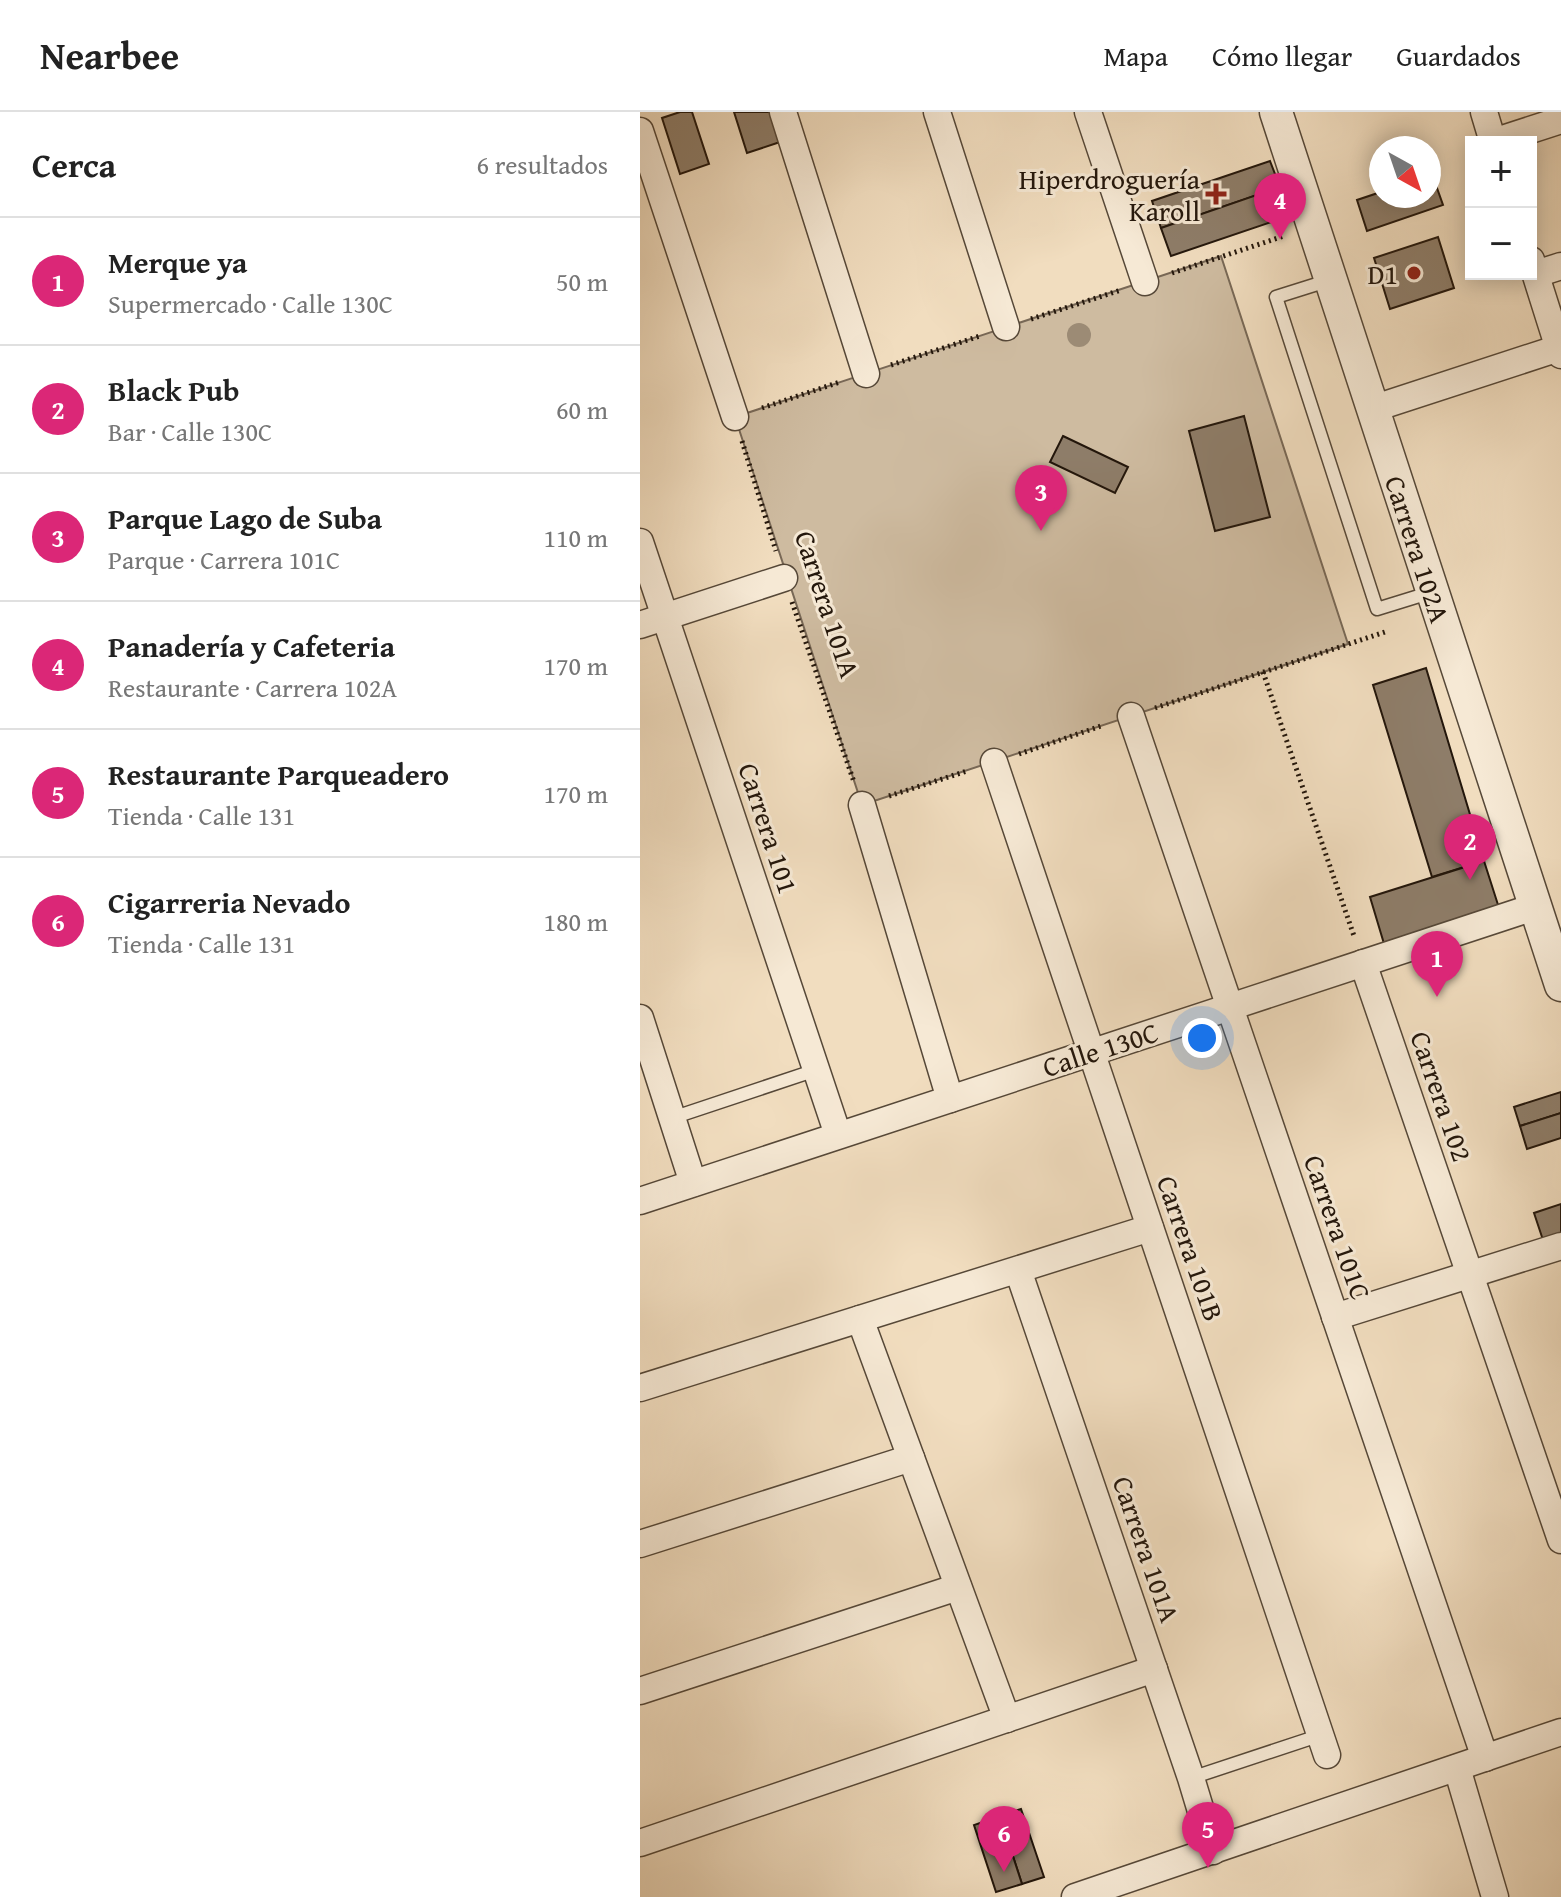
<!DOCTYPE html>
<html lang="es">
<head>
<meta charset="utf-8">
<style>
  :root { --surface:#fff; --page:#f6f6f6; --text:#222; --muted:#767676; --line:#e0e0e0; --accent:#db2777 }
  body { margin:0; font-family:"Gentium Book Plus",serif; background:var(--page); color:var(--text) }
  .controls { position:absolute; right:24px; top:24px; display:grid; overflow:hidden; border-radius:0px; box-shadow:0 4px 20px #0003 }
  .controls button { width:72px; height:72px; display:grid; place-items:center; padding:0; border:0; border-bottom:2px solid var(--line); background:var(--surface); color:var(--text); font:40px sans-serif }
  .compass { position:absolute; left:729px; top:24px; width:72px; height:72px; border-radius:50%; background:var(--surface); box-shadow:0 4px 20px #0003; rotate:140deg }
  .you { position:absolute; left:562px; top:926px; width:28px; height:28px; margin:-20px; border:6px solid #fff; border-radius:50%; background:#1a73e8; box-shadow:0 0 0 12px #1a73e833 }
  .badge { display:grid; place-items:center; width:52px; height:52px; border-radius:50%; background:var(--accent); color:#fff; font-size:26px; font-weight:700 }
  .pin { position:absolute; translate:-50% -66px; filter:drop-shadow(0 2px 4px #0008) }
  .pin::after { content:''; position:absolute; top:42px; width:28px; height:24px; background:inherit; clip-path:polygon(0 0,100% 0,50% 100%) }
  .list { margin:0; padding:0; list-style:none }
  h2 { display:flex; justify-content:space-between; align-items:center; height:104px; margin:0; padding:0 32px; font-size:34px }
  h2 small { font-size:26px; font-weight:400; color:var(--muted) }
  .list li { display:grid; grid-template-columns:52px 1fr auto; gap:24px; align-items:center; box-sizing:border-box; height:128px; padding:0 32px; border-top:2px solid var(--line) }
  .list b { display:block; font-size:30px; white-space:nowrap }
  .list p { margin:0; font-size:26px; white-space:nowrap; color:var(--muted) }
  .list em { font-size:26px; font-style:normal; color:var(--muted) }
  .map { position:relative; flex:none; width:921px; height:1785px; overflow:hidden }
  header { display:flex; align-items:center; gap:48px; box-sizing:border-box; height:112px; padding:0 40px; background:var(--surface); border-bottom:2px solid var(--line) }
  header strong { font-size:38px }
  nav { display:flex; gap:44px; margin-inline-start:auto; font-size:28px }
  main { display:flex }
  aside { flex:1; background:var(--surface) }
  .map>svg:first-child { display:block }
  .green { fill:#cebba0; stroke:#786856; stroke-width:2 }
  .building { fill:#8e7d69; stroke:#23160b; stroke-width:2 }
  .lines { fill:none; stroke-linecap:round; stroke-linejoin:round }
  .service-casing { stroke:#564838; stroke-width:15 }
  .minor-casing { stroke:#564838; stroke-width:29 }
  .tertiary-casing { stroke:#564838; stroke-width:35 }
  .path { stroke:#23160b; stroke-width:5; stroke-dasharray:2 4; stroke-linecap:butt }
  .service { stroke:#f6e9d5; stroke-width:12 }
  .minor { stroke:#f6e9d5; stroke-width:26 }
  .tertiary { stroke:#f6e9d5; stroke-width:32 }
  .tree { fill:#9c8b75 }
  .poi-dot { fill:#8f2418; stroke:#f6e9d5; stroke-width:3 }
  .labels { text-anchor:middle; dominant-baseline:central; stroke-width:6; stroke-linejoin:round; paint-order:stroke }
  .poi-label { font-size:28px; fill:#23160b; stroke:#f6e9d5; text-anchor:end }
  .street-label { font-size:28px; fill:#23160b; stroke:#f6e9d5 }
</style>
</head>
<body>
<header>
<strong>Nearbee</strong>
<nav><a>Mapa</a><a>Cómo llegar</a><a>Guardados</a></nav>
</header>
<main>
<aside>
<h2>Cerca<small>6 resultados</small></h2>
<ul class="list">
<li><span class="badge">1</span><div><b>Merque ya</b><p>Supermercado · Calle 130C</p></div><em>50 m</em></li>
<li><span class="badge">2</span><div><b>Black Pub</b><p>Bar · Calle 130C</p></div><em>60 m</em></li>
<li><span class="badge">3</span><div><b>Parque Lago de Suba</b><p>Parque · Carrera 101C</p></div><em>110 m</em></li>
<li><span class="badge">4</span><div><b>Panadería y Cafeteria</b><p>Restaurante · Carrera 102A</p></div><em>170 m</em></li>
<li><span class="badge">5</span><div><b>Restaurante Parqueadero</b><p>Tienda · Calle 131</p></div><em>170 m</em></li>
<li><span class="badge">6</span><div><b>Cigarreria Nevado</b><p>Tienda · Calle 131</p></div><em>180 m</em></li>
</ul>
</aside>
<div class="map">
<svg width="921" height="1785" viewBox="0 0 921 1785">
  <rect width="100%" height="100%" fill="#f1ddbf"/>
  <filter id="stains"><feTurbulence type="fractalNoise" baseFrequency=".0025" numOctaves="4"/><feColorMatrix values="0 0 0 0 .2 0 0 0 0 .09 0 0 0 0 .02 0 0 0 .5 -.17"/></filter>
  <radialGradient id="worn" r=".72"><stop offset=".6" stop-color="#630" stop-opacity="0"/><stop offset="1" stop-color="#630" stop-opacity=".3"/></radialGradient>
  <path class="green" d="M 581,144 L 708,532 L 222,693 L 95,305 Z"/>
  <g class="building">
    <path d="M 40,0 L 52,0 L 69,52 L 40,62 L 22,6 Z"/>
    <path d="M 94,0 L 133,0 L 143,29 L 107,41 Z"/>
    <path d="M 630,49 L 640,75 L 521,116 L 512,89 Z"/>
    <path d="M 792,62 L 803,93 L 727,119 L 717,88 L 741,80 L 741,84 L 789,84 L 789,64 Z"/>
    <path d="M 640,75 L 649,104 L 531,144 L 521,116 Z"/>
    <path d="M 798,125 L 814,176 L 750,197 L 734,146 Z"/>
    <path d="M 604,304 L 630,405 L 575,419 L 549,319 Z"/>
    <path d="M 423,324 L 488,355 L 475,381 L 410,350 Z"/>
    <path d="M 786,556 L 844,749 L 792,765 L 733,573 Z"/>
    <path d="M 844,749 L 860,799 L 745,835 L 730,785 Z"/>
    <path d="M 921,980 L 921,1001 L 880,1014 L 874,995 Z"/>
    <path d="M 921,1001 L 921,1026 L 887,1037 L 880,1014 Z"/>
    <path d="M 921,1092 L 921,1128 L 905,1134 L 894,1101 Z"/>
    <path d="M 381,1697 L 404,1765 L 382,1772 L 360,1704 Z"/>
    <path d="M 360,1704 L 382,1772 L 356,1780 L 334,1713 Z"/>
  </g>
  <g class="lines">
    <defs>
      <g id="service">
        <path d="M 690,168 L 636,185 L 737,497 L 792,480"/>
        <path d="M 32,1006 L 176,958"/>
        <path d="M 551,1666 L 681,1623"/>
      </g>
      <g id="minor">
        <path d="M 143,0 L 226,262"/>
        <path d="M 297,0 L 366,215"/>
        <path d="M 448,0 L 505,170"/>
        <path d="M 844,0 L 853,30"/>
        <path d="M 0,19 L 95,305"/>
        <path d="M 853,30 L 921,8"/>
        <path d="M 891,148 L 921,243"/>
        <path d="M 896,162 L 921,154"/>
        <path d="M 732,297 L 919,236"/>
        <path d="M 0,430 L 198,1023"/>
        <path d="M 0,513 L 144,466"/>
        <path d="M 491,604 L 845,1646"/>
        <path d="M 354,650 L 687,1643"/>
        <path d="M 222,693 L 310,987"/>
        <path d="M 723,851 L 921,1428"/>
        <path d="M 0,906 L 53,1071"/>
        <path d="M 0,1089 L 894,795"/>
        <path d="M 378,1158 L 551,1666 L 573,1739"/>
        <path d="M 695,1205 L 921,1134"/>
        <path d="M 220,1207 L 367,1607"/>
        <path d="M 0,1276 L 510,1116"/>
        <path d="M 0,1432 L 271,1346"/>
        <path d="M 0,1579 L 318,1475"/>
        <path d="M 817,1656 L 855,1785"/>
        <path d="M 0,1731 L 514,1557"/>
        <path d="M 435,1785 L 921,1620"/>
      </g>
      <path id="tertiary" d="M 636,0 L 921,873"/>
    </defs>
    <use href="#service" class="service-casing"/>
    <use href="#minor" class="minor-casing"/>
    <use href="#tertiary" class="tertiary-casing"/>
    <g class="path">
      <path d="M 532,161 L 644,124"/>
      <path d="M 391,207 L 481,178"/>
      <path d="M 251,253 L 340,224"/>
      <path d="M 122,296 L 200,270"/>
      <path d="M 102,329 L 136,439"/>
      <path d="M 152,490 L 214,670"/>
      <path d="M 623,560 L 714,824"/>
      <path d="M 515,596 L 745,520"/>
      <path d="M 379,642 L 464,613"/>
      <path d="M 249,684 L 327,659"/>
    </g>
    <use href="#service" class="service"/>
    <use href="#minor" class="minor"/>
    <use href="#tertiary" class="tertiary"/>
  </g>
  <circle class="tree" cx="439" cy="223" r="12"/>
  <g class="poi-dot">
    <path d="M572 70h8v8h8v8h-8v8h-8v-8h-8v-8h8z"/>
    <circle cx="774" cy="161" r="8"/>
  </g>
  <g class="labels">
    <g class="poi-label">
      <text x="560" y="66">Hiperdroguería<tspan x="560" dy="32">Karoll</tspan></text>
      <text x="758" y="161">D1</text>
    </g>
    <g class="street-label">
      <text transform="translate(778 437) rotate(72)">Carrera 102A</text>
      <text transform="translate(188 492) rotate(72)">Carrera 101A</text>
      <text transform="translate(129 716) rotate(72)">Carrera 101</text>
      <text transform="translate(460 937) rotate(-18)">Calle 130C</text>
      <text transform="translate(802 984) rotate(71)">Carrera 102</text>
      <text transform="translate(698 1115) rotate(71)">Carrera 101C</text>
      <text transform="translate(551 1136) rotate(71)">Carrera 101B</text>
      <text transform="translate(507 1437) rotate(71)">Carrera 101A</text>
    </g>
  </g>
  <rect width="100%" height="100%" filter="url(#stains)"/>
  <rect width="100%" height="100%" fill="url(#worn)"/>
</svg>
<div class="controls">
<button>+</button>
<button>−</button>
</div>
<svg class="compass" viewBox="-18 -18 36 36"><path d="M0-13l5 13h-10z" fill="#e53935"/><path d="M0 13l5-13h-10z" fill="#767676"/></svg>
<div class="you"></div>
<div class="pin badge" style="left:797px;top:885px">1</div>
<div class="pin badge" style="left:830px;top:768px">2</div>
<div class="pin badge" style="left:401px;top:419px">3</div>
<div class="pin badge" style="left:640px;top:127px">4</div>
<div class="pin badge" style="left:568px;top:1756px">5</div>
<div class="pin badge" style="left:364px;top:1760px">6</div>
</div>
</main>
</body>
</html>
